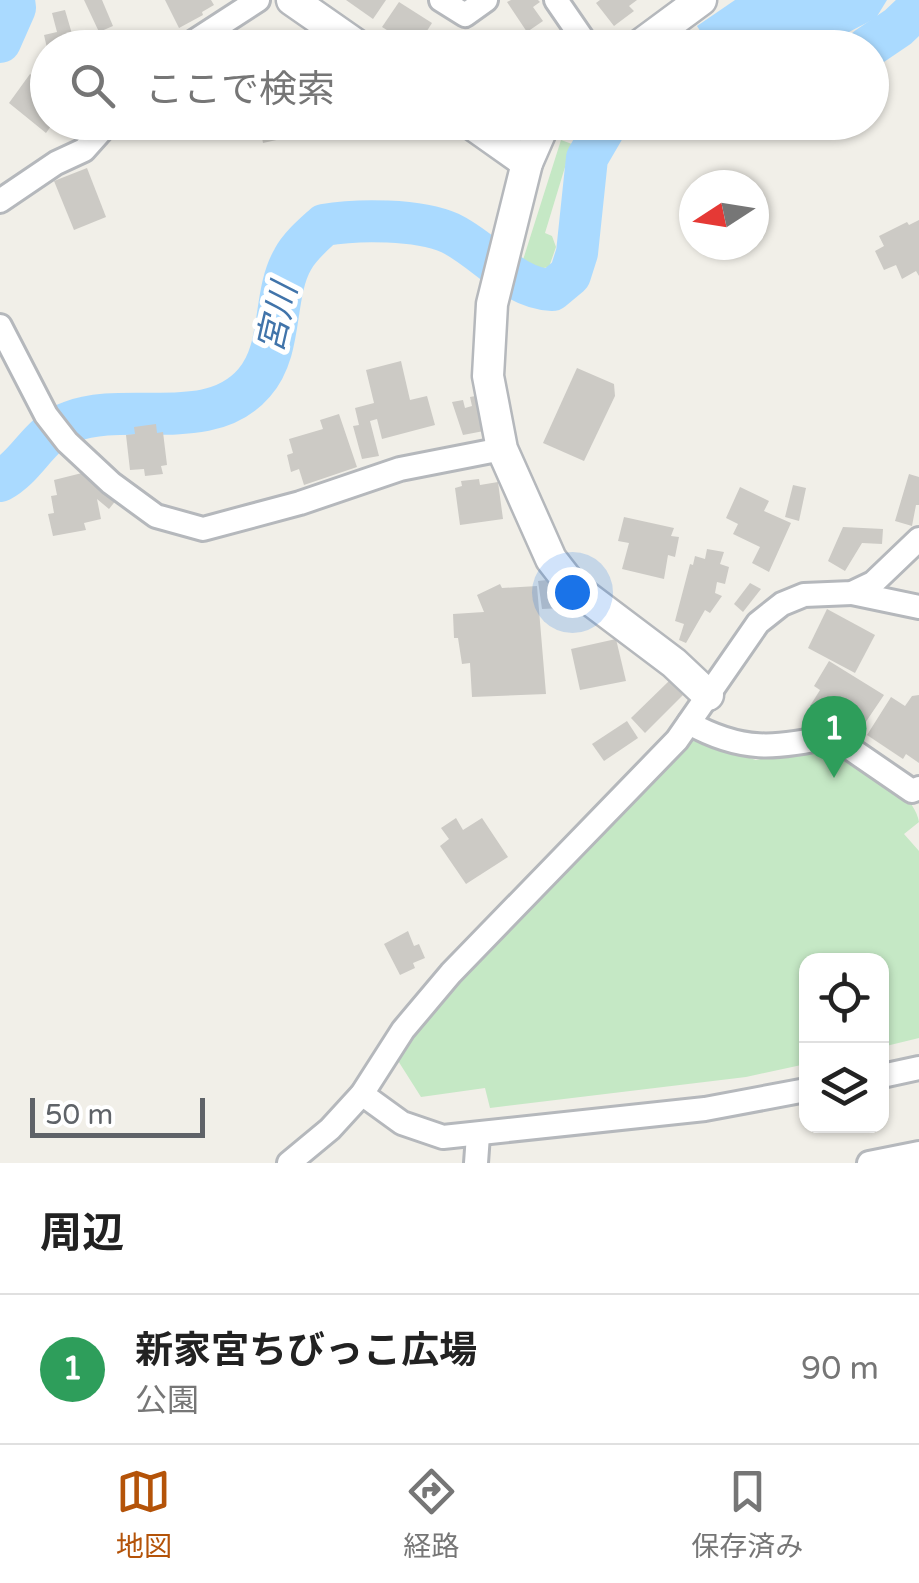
<!DOCTYPE html>
<html lang="ja">
<head>
<meta charset="utf-8">
<style>
  :root { --surface:#fff; --page:#f6f6f6; --text:#222; --muted:#767676; --line:#e0e0e0; --accent:#b45309 }
  body { margin:0; font-family:"Varela Round","Noto Sans JP",sans-serif; background:var(--page); color:var(--text) }
  .controls { position:absolute; right:30px; bottom:30px; display:grid; overflow:hidden; border-radius:20px; box-shadow:0 2px 8px #0004 }
  .controls button { width:90px; height:90px; display:grid; place-items:center; padding:0; border:0; border-bottom:2px solid var(--line); background:var(--surface); color:var(--text); font:50px sans-serif }
  .compass { position:absolute; left:679px; top:170px; width:90px; height:90px; border-radius:50%; background:var(--surface); box-shadow:0 2px 8px #0004; rotate:258deg }
  .scale { position:absolute; left:30px; bottom:25px; width:175px; box-sizing:border-box; padding-left:10px; border:5px solid #5f6368; border-top:0; font-size:28px; line-height:35px; white-space:nowrap; color:#5f6368; -webkit-text-stroke:8px #fff; paint-order:stroke }
  .you { position:absolute; left:572px; top:592px; width:35px; height:35px; margin:-25px; border:8px solid #fff; border-radius:50%; background:#1a73e8; box-shadow:0 0 0 15px #1a73e833 }
  .badge { display:grid; place-items:center; width:65px; height:65px; border-radius:50%; background:var(--accent); color:#fff; font-size:32px; font-weight:700 }
  .pin { position:absolute; translate:-50% -82px; filter:drop-shadow(0 2px 5px #0008) }
  .pin::after { content:''; position:absolute; top:52px; width:35px; height:30px; background:inherit; clip-path:polygon(0 0,100% 0,50% 100%) }
  .list { margin:0; padding:0; list-style:none }
  h2 { display:flex; justify-content:space-between; align-items:center; height:130px; margin:0; padding:0 40px; font-size:42px }
  h2 small { font-size:32px; font-weight:400; color:var(--muted) }
  .list li { display:grid; grid-template-columns:65px 1fr auto; gap:30px; align-items:center; box-sizing:border-box; height:150px; padding:0 40px; border-top:2px solid var(--line) }
  .list b { display:block; font-size:38px; white-space:nowrap }
  .list p { margin:0; font-size:32px; white-space:nowrap; color:var(--muted) }
  .list em { font-size:32px; font-style:normal; color:var(--muted) }
  .icon { flex:none; width:55px; height:55px; fill:none; stroke:currentColor; stroke-width:2; stroke-linecap:round; stroke-linejoin:round }
  .map { position:relative; flex:none; width:919px; height:1163px; overflow:hidden }
  .search { position:absolute; background:var(--surface); box-shadow:0 2px 8px #0004; left:30px; right:30px; top:30px; height:110px; display:flex; align-items:center; gap:25px; box-sizing:border-box; padding:0 35px; border-radius:55px; color:var(--muted); font-size:38px }
  .sheet { height:280px; background:var(--surface) }
  nav { display:flex; justify-content:space-around; align-items:center; box-sizing:border-box; height:140px; border-top:2px solid var(--line); background:var(--surface); font-size:28px; color:var(--muted) }
  nav a { display:grid; justify-items:center; gap:5px }
  nav .on { color:var(--accent) }
  .map>svg:first-child { display:block }
  .green { fill:#c5e8c5 }
  .water { fill:#aadaff }
  .lines { fill:none; stroke-linecap:round; stroke-linejoin:round }
  .river { stroke:#aadaff; stroke-width:42 }
  .building { fill:#cccac5 }
  .minor-casing { stroke:#b5b8bc; stroke-width:28 }
  .tertiary-casing { stroke:#b5b8bc; stroke-width:35 }
  .minor { stroke:#fff; stroke-width:22 }
  .tertiary { stroke:#fff; stroke-width:30 }
  .labels { text-anchor:middle; dominant-baseline:central; stroke-width:10; stroke-linejoin:round; paint-order:stroke }
  .water-label { font-size:35px; font-style:italic; fill:#4174aa; stroke:#fff }
</style>
</head>
<body>
<div class="map">
<svg width="919" height="1163" viewBox="0 0 919 1163">
  <rect width="100%" height="100%" fill="#f1efe8"/>
  <g class="green">
    <path d="M 561,140 L 572,144 L 545,233 L 552,236 L 556,247 L 549,267 L 538,269 L 522,263 Z"/>
    <path d="M 690,740 L 756,760 L 829,743 C 855,760 914,789 919,822 L 904,834 L 919,851 L 919,1038 L 882,1047 L 882,961 L 806,961 L 806,1064 L 746,1077 L 490,1108 L 485,1088 L 421,1097 L 395,1056 L 486,950 Z"/>
  </g>
  <path class="water" d="M 735,0 L 887,0 L 876,18 L 820,47 L 710,47 L 697,26 Z"/>
  <g class="lines">
    <g class="river">
      <path d="M 0,42 L 15,8 L 14,0"/>
      <path d="M 867,48 L 898,27 L 919,7"/>
      <path d="M 0,481 C 28,466 38,433 70,422 C 127,400 209,435 254,383 C 284,349 272,295 293,259 C 300,246 313,235 324,225 C 358,219 418,219 450,233 C 484,249 513,289 552,290 L 570,275 L 577,253 L 587,158 L 608,122"/>
    </g>
  </g>
  <g class="building">
    <path d="M 84,0 L 102,0 L 113,26 L 99,32 Z"/>
    <path d="M 165,0 L 211,0 L 214,5 L 202,12 L 203,15 L 179,28 Z"/>
    <path d="M 346,0 L 386,0 L 373,19 Z"/>
    <path d="M 511,0 L 538,0 L 540,2 L 533,7 L 543,21 L 527,32 L 507,2 Z"/>
    <path d="M 600,0 L 637,0 L 629,6 L 634,11 L 614,26 L 596,3 Z"/>
    <path d="M 399,2 L 432,23 L 416,48 L 382,27 Z"/>
    <path d="M 65,10 L 75,44 L 47,48 L 44,35 L 57,32 L 52,13 Z"/>
    <path d="M 489,32 L 500,48 L 478,48 L 475,43 Z"/>
    <path d="M 441,34 L 462,48 L 433,48 Z"/>
    <path d="M 30,74 L 48,87 L 48,122 L 54,122 L 46,133 L 9,103 Z"/>
    <path d="M 259,122 L 293,122 L 294,129 L 289,131 L 290,137 L 263,143 Z"/>
    <path d="M 87,168 L 106,217 L 74,230 L 54,181 Z"/>
    <path d="M 919,220 L 919,276 L 916,271 L 902,279 L 896,265 L 884,270 L 875,251 L 884,246 L 879,236 L 907,222 L 909,225 Z"/>
    <path d="M 401,361 L 410,400 L 427,396 L 435,425 L 382,439 L 377,419 L 370,421 L 379,456 L 362,459 L 353,426 L 359,425 L 355,408 L 374,403 L 366,370 Z"/>
    <path d="M 577,368 L 614,384 L 615,396 L 584,461 L 543,443 Z"/>
    <path d="M 481,395 L 489,430 L 463,435 L 452,402 L 463,400 L 465,408 L 472,406 L 470,397 Z"/>
    <path d="M 339,414 L 357,467 L 304,485 L 299,469 L 291,472 L 287,455 L 293,453 L 289,439 L 323,429 L 320,420 Z"/>
    <path d="M 156,424 L 157,433 L 163,432 L 167,465 L 161,466 L 163,474 L 145,476 L 144,469 L 130,470 L 126,435 L 135,434 L 134,427 Z"/>
    <path d="M 86,472 L 117,499 L 109,509 L 97,499 L 101,519 L 84,523 L 86,530 L 53,536 L 48,514 L 54,513 L 51,496 L 57,495 L 54,480 Z"/>
    <path d="M 909,474 L 919,477 L 919,505 L 916,505 L 912,526 L 895,521 Z"/>
    <path d="M 479,479 L 480,485 L 498,482 L 503,519 L 460,525 L 455,488 L 462,486 L 461,481 Z"/>
    <path d="M 793,485 L 806,488 L 799,521 L 785,517 Z"/>
    <path d="M 740,487 L 769,501 L 764,511 L 791,523 L 769,572 L 752,563 L 760,547 L 733,534 L 738,524 L 726,518 Z"/>
    <path d="M 624,517 L 674,528 L 671,536 L 679,537 L 675,557 L 668,555 L 664,579 L 622,569 L 629,543 L 618,541 Z"/>
    <path d="M 843,527 L 883,529 L 882,544 L 862,543 L 845,571 L 828,561 Z"/>
    <path d="M 707,549 L 724,552 L 720,564 L 729,567 L 725,584 L 717,582 L 715,593 L 722,596 L 710,613 L 705,610 L 686,643 L 679,640 L 684,624 L 675,621 L 690,564 L 693,565 L 695,556 L 705,559 Z"/>
    <path d="M 547,580 L 562,595 L 563,608 L 542,609 L 538,581 Z"/>
    <path d="M 750,583 L 761,589 L 743,612 L 734,604 Z"/>
    <path d="M 500,584 L 502,588 L 537,586 L 546,694 L 472,697 L 470,663 L 462,664 L 458,638 L 454,638 L 453,614 L 484,612 L 477,595 Z"/>
    <path d="M 827,609 L 875,635 L 855,673 L 808,648 Z"/>
    <path d="M 616,639 L 626,681 L 580,690 L 571,649 Z"/>
    <path d="M 829,661 L 884,695 L 857,735 L 810,706 L 820,690 L 814,686 Z"/>
    <path d="M 669,681 L 683,695 L 645,733 L 631,718 Z"/>
    <path d="M 919,695 L 919,763 L 906,754 L 903,759 L 867,735 L 891,697 L 905,706 L 912,696 Z"/>
    <path d="M 627,721 L 638,738 L 604,761 L 592,744 Z"/>
    <path d="M 456,818 L 463,830 L 482,818 L 508,857 L 466,884 L 440,846 L 449,839 L 441,828 Z"/>
    <path d="M 408,931 L 414,946 L 419,944 L 425,958 L 413,963 L 415,968 L 400,975 L 384,944 Z"/>
  </g>
  <g class="lines">
    <defs>
      <g id="minor">
        <path d="M 441,0 L 465,15 L 486,0"/>
        <path d="M 556,0 L 589,48"/>
        <path d="M 184,48 L 258,0"/>
        <path d="M 0,201 L 56,163 L 84,150 L 109,122"/>
        <path d="M 0,326 L 46,415 L 67,442 L 111,483 L 156,516 L 203,529 L 300,503 L 400,469 L 502,449"/>
        <path d="M 852,593 L 919,607"/>
        <path d="M 689,723 C 741,752 776,749 832,736 L 912,791 L 919,788"/>
        <path d="M 882,1076 L 919,1068"/>
        <path d="M 362,1094 L 402,1123 L 443,1137 L 705,1109 L 806,1090"/>
        <path d="M 289,1163 L 330,1129 L 362,1094 L 403,1030 L 451,973 L 677,740 L 758,623 L 782,604 L 804,595 L 852,593 L 873,583 L 919,539"/>
        <path d="M 476,1163 L 478,1135"/>
        <path d="M 869,1163 L 919,1153"/>
      </g>
      <g id="tertiary">
        <path d="M 292,0 L 361,48"/>
        <path d="M 636,48 L 701,0"/>
        <path d="M 469,122 L 527,163"/>
        <path d="M 545,122 L 527,163 L 492,304 L 488,376 L 502,449 L 551,559 L 572,586 L 674,663 L 708,695"/>
      </g>
    </defs>
    <use href="#minor" class="minor-casing"/>
    <use href="#tertiary" class="tertiary-casing"/>
    <use href="#minor" class="minor"/>
    <use href="#tertiary" class="tertiary"/>
  </g>
  <g class="labels">
    <g class="water-label">
      <text transform="translate(278 318) rotate(-77)">宮川</text>
    </g>
  </g>
</svg>
<div class="controls">
<button><svg class="icon" aria-label="locate" viewBox="0 0 24 24"><circle cx="12" cy="12" r="6"/><path d="M12 2v4M12 18v4M2 12h4M18 12h4"/></svg></button>
<button><svg class="icon" aria-label="layers" viewBox="0 0 24 24"><path d="M12 4l9 5-9 5-9-5zM3 14l9 5 9-5"/></svg></button>
</div>
<svg class="compass" viewBox="-18 -18 36 36"><path d="M0-13l5 13h-10z" fill="#e53935"/><path d="M0 13l5-13h-10z" fill="#767676"/></svg>
<div class="scale">50 m</div>
<div class="you"></div>
<div class="pin badge" style="left:834px;top:778px;background:#2e9e5b">1</div>
<div class="search"><svg class="icon" aria-label="search" viewBox="0 0 24 24"><circle cx="10" cy="10" r="6"/><path d="M15 15l6 6"/></svg>ここで検索</div>
</div>
<section class="sheet">
<h2>周辺<small></small></h2>
<ul class="list">
<li><span class="badge" style="background:#2e9e5b">1</span><div><b>新家宮ちびっこ広場</b><p>公園</p></div><em>90 m</em></li>
</ul>
</section>
<nav>
<a class="on"><svg class="icon" aria-label="map" viewBox="0 0 24 24"><path d="M3 6l6-2 6 2 6-2v14l-6 2-6-2-6 2zM9 4v14M15 6v14"/></svg>地図</a>
<a><svg class="icon" aria-label="directions" viewBox="0 0 24 24"><path d="M12 3l9 9-9 9-9-9zM9 14v-3h6M13 9l2 2-2 2"/></svg>経路</a>
<a><svg class="icon" aria-label="saved" viewBox="0 0 24 24"><path d="M7 4h10v16l-5-4-5 4z"/></svg>保存済み</a>
</nav>
</body>
</html>
